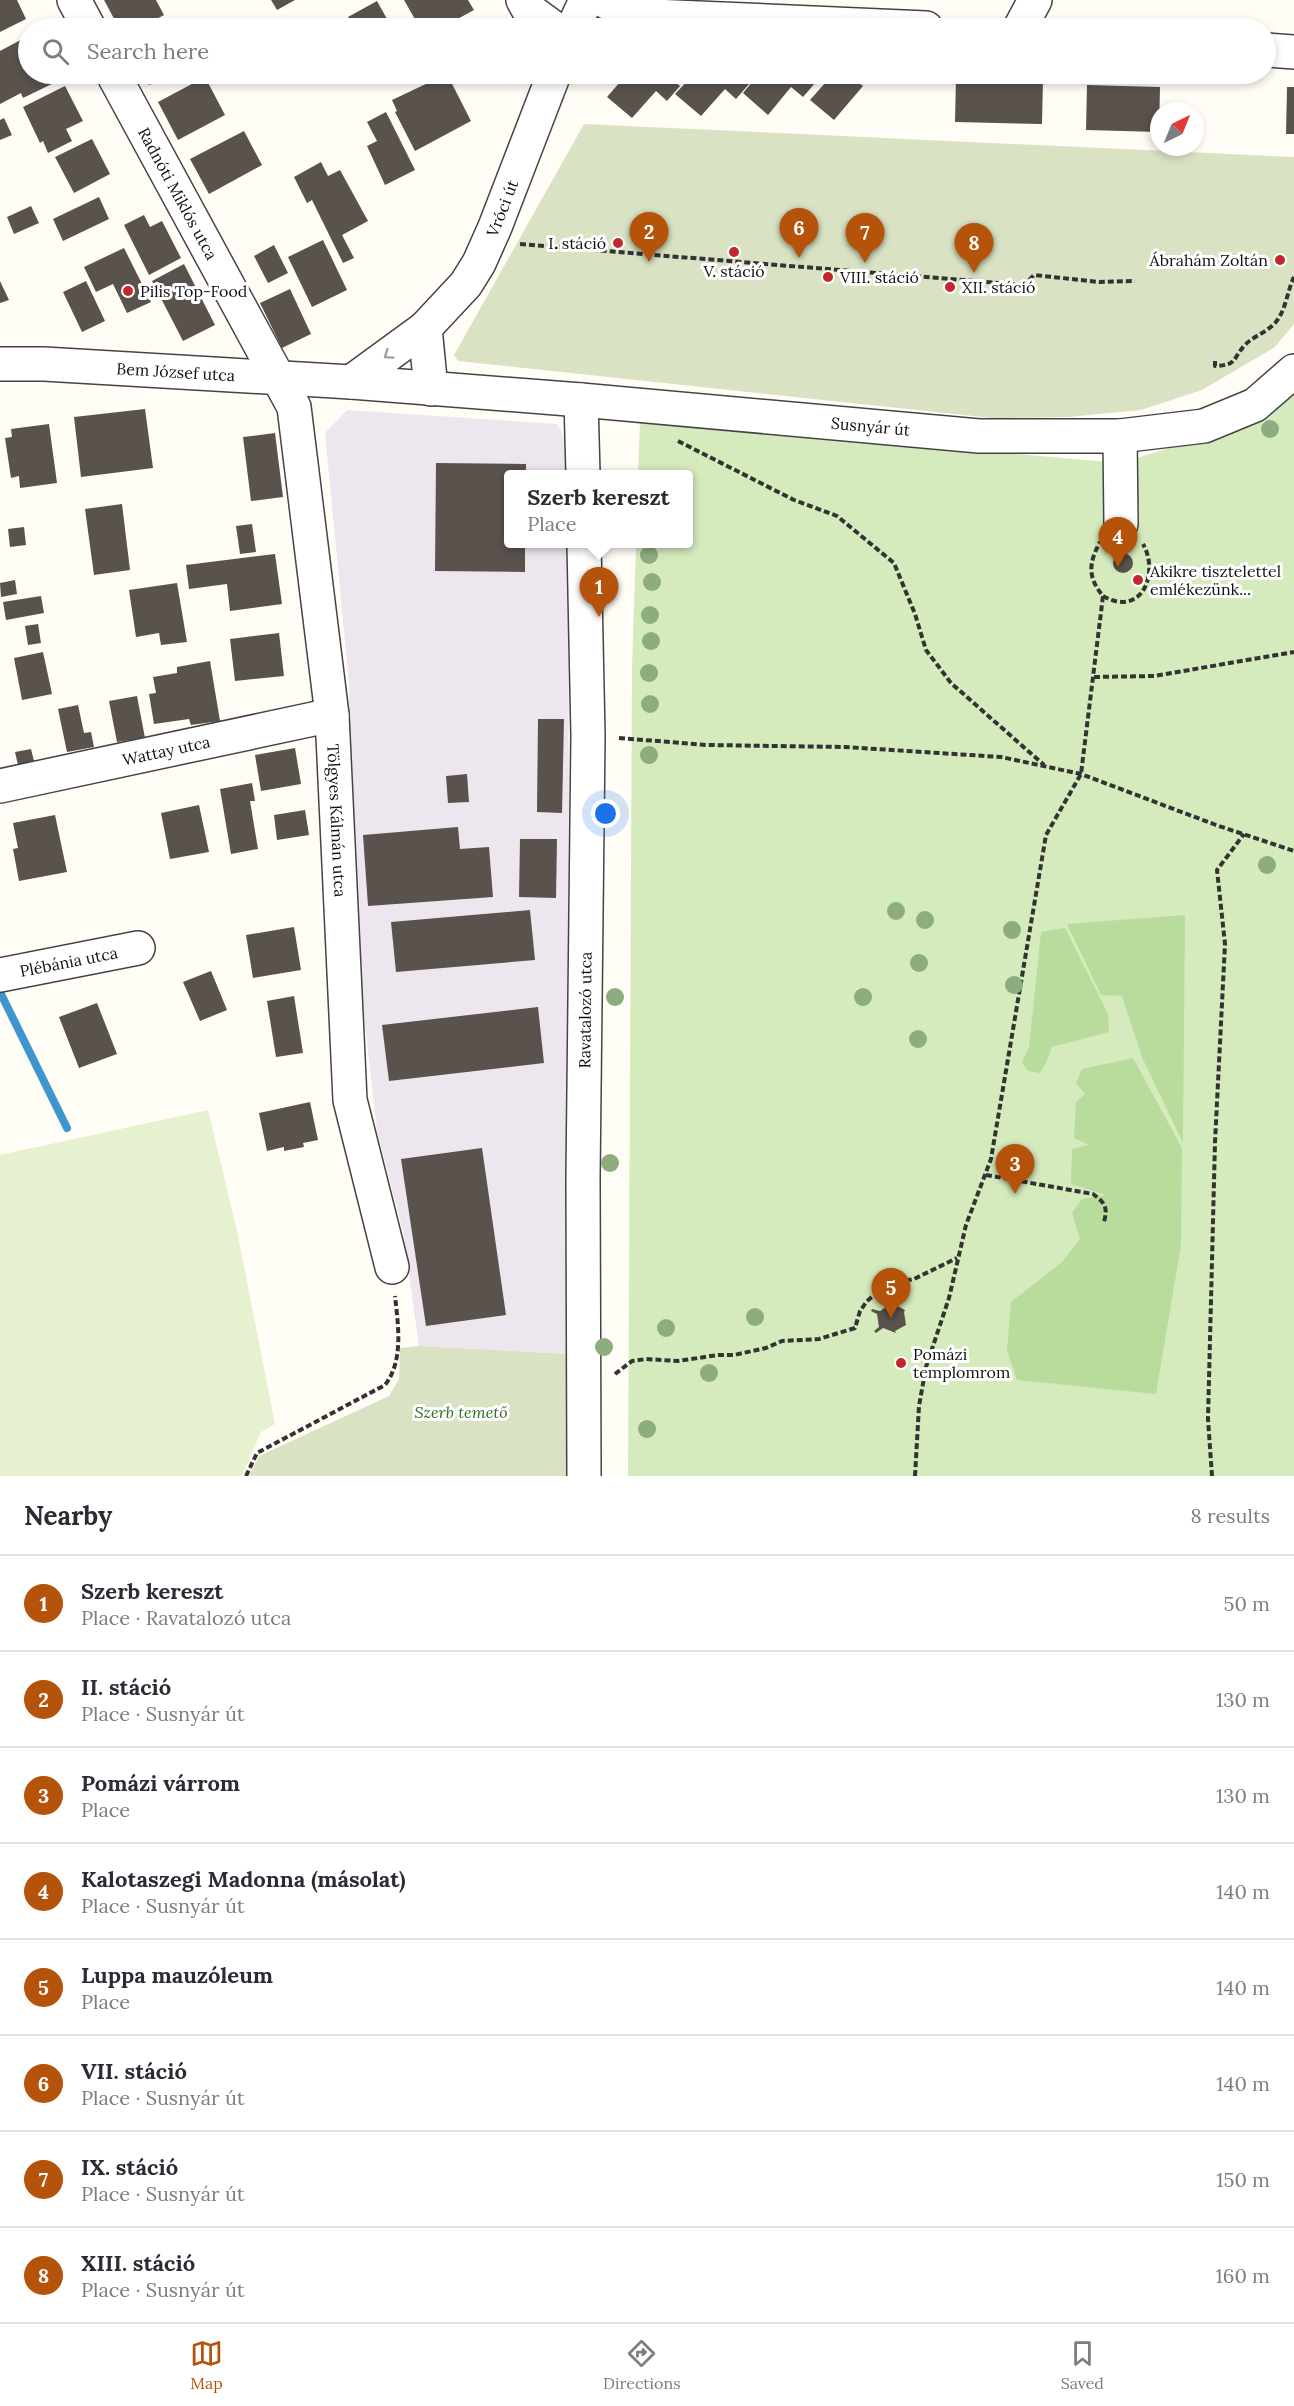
<!DOCTYPE html>
<html lang="en">
<head>
<meta charset="utf-8">
<style>
  :root { --surface:#fff; --page:#f7f7f7; --text:#2b2b33; --muted:#7c7c81; --line:#e1e1e2; --accent:#b45309 }
  body { margin:0; font-family:Lora,serif; background:var(--page); color:var(--text) }
  .compass { position:absolute; left:1150px; top:102px; width:54px; height:54px; border-radius:50%; background:var(--surface); box-shadow:0 3px 9px #0003; rotate:43deg }
  .you { position:absolute; left:606px; top:814px; width:21px; height:21px; margin:-15px; border:4px solid #fff; border-radius:50%; background:#1a73e8; box-shadow:0 0 0 9px #1a73e833 }
  .badge { display:grid; place-items:center; width:39px; height:39px; border-radius:50%; background:var(--accent); color:#fff; font-size:20px; font-weight:700 }
  .pin { position:absolute; translate:-50% -50px; filter:drop-shadow(0 2px 3px #0008) }
  .pin::after { content:''; position:absolute; top:32px; width:21px; height:18px; background:inherit; clip-path:polygon(0 0,100% 0,50% 100%) }
  .popup { position:absolute; left:504px; top:470px; width:189px; height:78px; box-sizing:border-box; display:grid; place-content:center; border-radius:6px; background:var(--surface); filter:drop-shadow(0 2px 4px #0005); font-size:20px; white-space:nowrap; color:var(--muted) }
  .popup b { font-size:22px; color:var(--text) }
  .popup::after { content:''; position:absolute; left:50%; top:100%; margin-left:-12px; border:12px solid transparent; border-top-color:var(--surface) }
  .list { margin:0; padding:0; list-style:none }
  h2 { display:flex; justify-content:space-between; align-items:center; height:78px; margin:0; padding:0 24px; font-size:26px }
  h2 small { font-size:20px; font-weight:400; color:var(--muted) }
  .list li { display:grid; grid-template-columns:39px 1fr auto; gap:18px; align-items:center; box-sizing:border-box; height:96px; padding:0 24px; border-top:2px solid var(--line) }
  .list b { display:block; font-size:22px; white-space:nowrap }
  .list p { margin:0; font-size:20px; white-space:nowrap; color:var(--muted) }
  .list em { font-size:20px; font-style:normal; color:var(--muted) }
  .icon { flex:none; width:33px; height:33px; fill:none; stroke:currentColor; stroke-width:2; stroke-linecap:round; stroke-linejoin:round }
  .map { position:relative; flex:none; width:1294px; height:1476px; overflow:hidden }
  .search { position:absolute; background:var(--surface); box-shadow:0 3px 9px #0003; left:18px; right:18px; top:18px; height:66px; display:flex; align-items:center; gap:15px; box-sizing:border-box; padding:0 21px; border-radius:33px; color:var(--muted); font-size:22px }
  .sheet { height:846px; background:var(--surface) }
  nav { display:flex; justify-content:space-around; align-items:center; box-sizing:border-box; height:84px; border-top:2px solid var(--line); background:var(--surface); font-size:16px; color:var(--muted) }
  nav a { display:grid; justify-items:center; gap:3px }
  nav .on { color:var(--accent) }
  .map>svg:first-child { display:block }
  .industrial { fill:#eee6ef }
  .green { fill:#d5ebbd }
  .forest { fill:#b9dc9c }
  .cemetery { fill:#d9e3c4 }
  .pitch { fill:#e6f2cf }
  .lines { fill:none; stroke-linecap:round; stroke-linejoin:round }
  .stream { stroke:#3f96cf; stroke-width:8 }
  .building { fill:#5a524d }
  .minor-casing { stroke:#444; stroke-width:36 }
  .path { stroke:#333; stroke-width:4; stroke-dasharray:6 3; stroke-linecap:butt }
  .minor { stroke:#fff; stroke-width:33 }
  .tree { fill:#8dad7f }
  .oneway { stroke:#a0a0a0 }
  .poi-dot { fill:#c4262e; stroke:#fff; stroke-width:2 }
  .labels { text-anchor:middle; dominant-baseline:central; stroke-width:6; stroke-linejoin:round; paint-order:stroke }
  .street-label { font-size:16px; fill:#111; stroke:#fff }
  .poi-label { font-size:16px; fill:#111; stroke:#fff; text-anchor:start }
  .park-label { font-size:16px; font-style:italic; fill:#2f6b1f; stroke:#fff }
</style>
</head>
<body>
<div class="map">
<svg width="1294" height="1476" viewBox="0 0 1294 1476">
  <rect width="100%" height="100%" fill="#fffdf5"/>
  <path class="industrial" d="M 347,410 L 557,424 L 568,443 L 568,474 L 509,474 L 509,544 L 568,544 L 571,1354 L 419,1346 L 403,1232 L 377,1131 L 353,920 L 349,683 L 325,433 Z"/>
  <path class="green" d="M 1294,392 L 1294,1476 L 628,1476 L 632,667 L 636,544 L 689,544 L 689,474 L 638,474 L 640,422 L 1121,463 L 1269,417 Z"/>
  <g class="forest">
    <path d="M 1185,915 L 1183,1143 L 1142,1057 L 1122,996 L 1101,995 L 1067,924 Z"/>
    <path d="M 1065,928 L 1108,1014 L 1109,1032 L 1052,1047 L 1046,1063 L 1040,1073 L 1028,1071 L 1022,1062 L 1029,1047 L 1041,932 Z"/>
    <path d="M 1133,1058 L 1182,1148 L 1181,1245 L 1156,1394 L 1017,1380 L 1007,1351 L 1011,1302 L 1062,1262 L 1080,1239 L 1072,1213 L 1082,1199 L 1106,1195 L 1071,1184 L 1072,1149 L 1089,1145 L 1074,1138 L 1076,1102 L 1085,1094 L 1076,1083 L 1082,1069 Z"/>
  </g>
  <g class="cemetery">
    <path d="M 584,124 L 1294,157 L 1294,324 L 1275,347 L 1202,390 L 1141,410 L 1068,417 L 992,418 L 458,361 L 454,355 Z"/>
    <path d="M 419,1346 L 571,1354 L 571,1476 L 249,1476 L 259,1456 L 389,1396 L 399,1379 L 400,1348 Z"/>
  </g>
  <path class="pitch" d="M 208,1110 L 237,1231 L 275,1424 L 261,1432 L 242,1476 L 0,1476 L 0,1155 Z"/>
  <g class="lines">
    <path class="stream" d="M 0,992 L 67,1128"/>
  </g>
  <g class="building">
    <path d="M 0,0 L 17,0 L 26,19 L 0,32 Z"/>
    <path d="M 104,0 L 156,0 L 164,15 L 140,28 L 119,28 Z"/>
    <path d="M 271,0 L 295,0 L 277,10 Z"/>
    <path d="M 404,0 L 468,0 L 474,10 L 441,28 L 420,28 Z"/>
    <path d="M 377,1 L 387,19 L 370,28 L 355,28 L 348,17 Z"/>
    <path d="M 28,36 L 28,74 L 56,74 L 60,80 L 23,98 L 21,93 L 0,104 L 0,51 Z"/>
    <path d="M 143,74 L 171,74 L 149,85 Z"/>
    <path d="M 447,74 L 471,121 L 415,151 L 395,112 L 397,111 L 392,100 Z"/>
    <path d="M 627,74 L 651,74 L 659,80 L 667,74 L 680,86 L 667,101 L 656,91 L 632,118 L 607,97 Z"/>
    <path d="M 694,74 L 722,74 L 728,78 L 732,74 L 738,74 L 749,84 L 736,99 L 725,89 L 701,116 L 675,94 Z"/>
    <path d="M 759,74 L 791,74 L 795,77 L 798,74 L 806,74 L 816,82 L 803,97 L 791,87 L 768,115 L 743,93 Z"/>
    <path d="M 833,74 L 848,74 L 863,86 L 834,120 L 810,100 Z"/>
    <path d="M 205,77 L 225,115 L 178,140 L 158,102 Z"/>
    <path d="M 956,77 L 1043,79 L 1042,124 L 955,122 Z"/>
    <path d="M 1087,85 L 1160,87 L 1159,132 L 1086,130 Z"/>
    <path d="M 65,86 L 83,121 L 66,129 L 72,141 L 48,153 L 43,141 L 40,143 L 23,107 Z"/>
    <path d="M 1287,87 L 1294,87 L 1294,134 L 1286,134 Z"/>
    <path d="M 386,112 L 415,170 L 385,185 L 367,146 L 377,141 L 367,122 Z"/>
    <path d="M 4,118 L 12,135 L 0,140 L 0,120 Z"/>
    <path d="M 244,131 L 262,165 L 209,194 L 190,159 Z"/>
    <path d="M 92,139 L 110,174 L 74,193 L 55,157 Z"/>
    <path d="M 321,162 L 328,176 L 340,170 L 368,221 L 342,235 L 354,258 L 343,263 L 312,200 L 307,203 L 294,177 Z"/>
    <path d="M 99,197 L 109,219 L 63,241 L 53,219 Z"/>
    <path d="M 31,206 L 39,223 L 14,234 L 7,217 Z"/>
    <path d="M 144,215 L 150,227 L 162,221 L 181,258 L 149,275 L 124,225 Z"/>
    <path d="M 323,240 L 347,290 L 312,307 L 288,257 Z"/>
    <path d="M 274,245 L 288,273 L 268,283 L 254,256 Z"/>
    <path d="M 124,248 L 151,302 L 127,313 L 113,284 L 96,292 L 84,267 Z"/>
    <path d="M 184,264 L 215,325 L 183,341 L 152,281 Z"/>
    <path d="M 0,281 L 9,300 L 0,303 Z"/>
    <path d="M 86,281 L 105,321 L 82,332 L 63,292 Z"/>
    <path d="M 290,289 L 311,334 L 282,348 L 260,303 Z"/>
    <path d="M 145,409 L 153,468 L 81,477 L 74,417 Z"/>
    <path d="M 49,424 L 57,483 L 20,488 L 19,476 L 11,478 L 5,438 L 12,437 L 11,429 Z"/>
    <path d="M 275,433 L 283,497 L 251,501 L 243,437 Z"/>
    <path d="M 436,463 L 526,464 L 526,474 L 509,474 L 509,544 L 525,544 L 525,572 L 435,571 Z"/>
    <path d="M 122,504 L 130,570 L 94,575 L 85,509 Z"/>
    <path d="M 252,524 L 256,552 L 240,554 L 236,526 Z"/>
    <path d="M 24,527 L 26,545 L 10,547 L 8,529 Z"/>
    <circle cx="1123" cy="563" r="10"/>
    <path d="M 275,554 L 282,604 L 230,611 L 227,584 L 189,589 L 186,565 Z"/>
    <path d="M 15,580 L 17,594 L 1,597 L 0,583 Z"/>
    <path d="M 177,583 L 187,642 L 161,645 L 159,633 L 136,637 L 129,590 Z"/>
    <path d="M 41,596 L 44,613 L 6,620 L 3,602 Z"/>
    <path d="M 38,624 L 41,643 L 28,645 L 25,626 Z"/>
    <path d="M 279,633 L 284,676 L 235,681 L 230,639 Z"/>
    <path d="M 43,652 L 52,694 L 22,700 L 14,658 Z"/>
    <path d="M 210,661 L 220,721 L 191,725 L 189,719 L 154,724 L 149,694 L 156,693 L 153,677 L 177,673 L 177,667 Z"/>
    <path d="M 137,696 L 145,738 L 117,742 L 109,701 Z"/>
    <path d="M 78,705 L 84,733 L 91,732 L 94,747 L 67,752 L 58,709 Z"/>
    <path d="M 538,719 L 564,719 L 562,813 L 537,812 Z"/>
    <path d="M 295,748 L 301,784 L 261,791 L 255,755 Z"/>
    <path d="M 31,749 L 35,765 L 19,769 L 15,752 Z"/>
    <path d="M 467,774 L 469,802 L 448,803 L 446,776 Z"/>
    <path d="M 252,783 L 255,801 L 250,801 L 258,849 L 231,854 L 220,789 Z"/>
    <path d="M 199,805 L 209,852 L 170,859 L 161,813 Z"/>
    <path d="M 305,810 L 309,835 L 277,840 L 274,815 Z"/>
    <path d="M 55,815 L 67,872 L 19,881 L 13,849 L 18,848 L 13,823 Z"/>
    <path d="M 458,827 L 460,849 L 489,847 L 493,897 L 368,906 L 363,835 Z"/>
    <path d="M 520,839 L 557,839 L 556,898 L 519,897 Z"/>
    <path d="M 530,910 L 535,960 L 396,972 L 391,922 Z"/>
    <path d="M 294,927 L 301,970 L 253,978 L 246,935 Z"/>
    <path d="M 211,971 L 227,1010 L 200,1021 L 183,982 Z"/>
    <path d="M 294,996 L 303,1053 L 276,1057 L 267,1001 Z"/>
    <path d="M 97,1003 L 117,1054 L 79,1068 L 59,1017 Z"/>
    <path d="M 538,1007 L 544,1063 L 389,1081 L 382,1025 Z"/>
    <path d="M 310,1102 L 318,1140 L 303,1143 L 304,1147 L 284,1151 L 284,1147 L 267,1151 L 259,1113 Z"/>
    <path d="M 482,1148 L 506,1315 L 426,1326 L 401,1159 Z"/>
    <path d="M 892,1303 L 905,1310 L 904,1312 L 906,1325 L 895,1331 L 896,1333 L 883,1328 L 876,1333 L 874,1331 L 879,1327 L 877,1314 L 871,1311 L 872,1309 L 880,1311 Z"/>
  </g>
  <g class="lines">
    <defs>
      <g id="minor">
        <path d="M 74,0 L 89,28"/>
        <path d="M 523,0 L 528,9 L 554,28"/>
        <path d="M 603,0 L 630,15 L 926,28"/>
        <path d="M 573,28 L 586,0"/>
        <path d="M 1020,28 L 1035,0"/>
        <path d="M 1266,50 L 1294,52"/>
        <path id="s1" d="M 113,74 L 294,407 L 332,715 L 350,1100 L 392,1267"/>
        <path d="M 425,328 L 431,389"/>
        <path id="s2" d="M 0,364 L 44,364 L 351,382 L 581,400 L 979,436 L 1120,436 L 1204,426 L 1255,405 L 1294,371"/>
        <path id="s3" d="M 351,382 L 425,328 L 466,284 L 479,263 L 495,227 L 554,74"/>
        <path d="M 581,400 L 583,474"/>
        <path d="M 1120,436 L 1121,524"/>
        <path id="s4" d="M 0,786 L 332,715"/>
        <path id="s5" d="M 0,975 L 138,948"/>
        <path id="s6" d="M 584,1476 L 583,1178 L 588,736 L 584,544"/>
      </g>
    </defs>
    <use href="#minor" class="minor-casing"/>
    <g class="path">
      <path d="M 520,244 L 1024,285 L 1034,275 L 1099,282 L 1135,281"/>
      <path d="M 1215,361 L 1215,366 C 1237,365 1232,360 1244,346 C 1252,337 1265,333 1274,324 C 1286,312 1287,291 1294,277"/>
      <path d="M 678,441 L 794,500 L 837,516 L 894,563 L 915,614 L 926,650 L 951,683 L 1044,765"/>
      <path d="M 1103,596 C 1141,618 1160,574 1143,544"/>
      <path d="M 1094,677 L 1154,676 L 1294,652"/>
      <path d="M 619,738 L 707,745 L 845,747 L 1001,757 L 1081,774 L 1216,825 L 1294,851"/>
      <path d="M 986,1175 L 1093,1194 C 1105,1203 1108,1207 1104,1222"/>
      <path d="M 615,1374 L 632,1361 L 646,1359 L 678,1361 L 718,1355 L 734,1355 L 766,1348 L 782,1341 L 819,1339 L 855,1328 L 860,1311 L 867,1301 L 888,1284 L 914,1279 L 957,1258"/>
      <path d="M 246,1476 L 257,1453 L 385,1385 C 404,1361 398,1324 395,1296"/>
      <path d="M 915,1476 L 919,1406 L 926,1367 L 949,1298 L 966,1225 L 991,1159 L 1046,835 L 1081,774 L 1103,596 C 1088,578 1088,564 1100,542"/>
      <path d="M 1212,1476 L 1208,1419 L 1215,1142 L 1225,944 L 1217,870 L 1244,834"/>
    </g>
    <use href="#minor" class="minor"/>
  </g>
  <g class="tree">
    <circle cx="1270" cy="429" r="9"/>
    <circle cx="649" cy="555" r="9"/>
    <circle cx="652" cy="582" r="9"/>
    <circle cx="650" cy="615" r="9"/>
    <circle cx="651" cy="641" r="9"/>
    <circle cx="649" cy="673" r="9"/>
    <circle cx="650" cy="704" r="9"/>
    <circle cx="649" cy="755" r="9"/>
    <circle cx="1267" cy="865" r="9"/>
    <circle cx="896" cy="911" r="9"/>
    <circle cx="925" cy="920" r="9"/>
    <circle cx="1012" cy="930" r="9"/>
    <circle cx="919" cy="963" r="9"/>
    <circle cx="1014" cy="985" r="9"/>
    <circle cx="615" cy="997" r="9"/>
    <circle cx="863" cy="997" r="9"/>
    <circle cx="918" cy="1039" r="9"/>
    <circle cx="610" cy="1163" r="9"/>
    <circle cx="755" cy="1317" r="9"/>
    <circle cx="666" cy="1328" r="9"/>
    <circle cx="604" cy="1347" r="9"/>
    <circle cx="709" cy="1373" r="9"/>
    <circle cx="647" cy="1429" r="9"/>
  </g>
  <defs><path id="oneway-chevron" d="M-2-3.5L2.5 0L-2 3.5" fill="none" stroke-width="1.6" stroke-linecap="round" stroke-linejoin="round" transform="scale(1.5)"/></defs>
  <use class="oneway" href="#oneway-chevron" transform="translate(388 355) rotate(145)"/>
  <g class="poi-dot">
    <circle cx="618" cy="243" r="6"/>
    <circle cx="734" cy="252" r="6"/>
    <circle cx="1280" cy="260" r="6"/>
    <circle cx="828" cy="277" r="6"/>
    <circle cx="950" cy="287" r="6"/>
    <circle cx="128" cy="291" r="6"/>
    <circle cx="1138" cy="580" r="6"/>
    <circle cx="901" cy="1363" r="6"/>
  </g>
  <g class="labels">
    <g class="street-label">
      <text stroke="none"><textPath href="#s1" startOffset="136">Radnóti Miklós utca</textPath></text>
      <text stroke="none"><textPath href="#s3" startOffset="236">Vróci út</textPath></text>
      <text stroke="none"><textPath href="#s2" startOffset="176">Bem József utca</textPath></text>
      <text stroke="none"><textPath href="#s2" startOffset="873">Susnyár út</textPath></text>
      <text stroke="none"><textPath href="#s4" startOffset="170">Wattay utca</textPath></text>
      <text stroke="none"><textPath href="#s1" startOffset="795">Tölgyes Kálmán utca</textPath></text>
      <text stroke="none"><textPath href="#s5" startOffset="70">Plébánia utca</textPath></text>
      <text stroke="none"><textPath href="#s6" startOffset="466">Ravatalozó utca</textPath></text>
    </g>
    <g class="poi-label">
      <text x="606" y="243" text-anchor="end">I. stáció</text>
      <text x="1268" y="260" text-anchor="end">Ábrahám Zoltán</text>
      <text x="734" y="271" text-anchor="middle">V. stáció</text>
      <text x="840" y="277">VIII. stáció</text>
      <text x="962" y="287">XII. stáció</text>
      <text x="140" y="291">Pilis Top-Food</text>
      <text x="1150" y="571">Akikre tisztelettel<tspan x="1150" dy="18">emlékezünk...</tspan></text>
      <text x="913" y="1354">Pomázi<tspan x="913" dy="18">templomrom</tspan></text>
    </g>
    <g class="park-label">
      <text x="461" y="1412">Szerb temető</text>
    </g>
  </g>
</svg>
<svg class="compass" viewBox="-18 -18 36 36"><path d="M0-13l5 13h-10z" fill="#e53935"/><path d="M0 13l5-13h-10z" fill="#7c7c81"/></svg>
<div class="you"></div>
<div class="pin badge" style="left:599px;top:617px">1</div>
<div class="popup"><b>Szerb kereszt</b>Place</div>
<div class="pin badge" style="left:649px;top:262px">2</div>
<div class="pin badge" style="left:1015px;top:1194px">3</div>
<div class="pin badge" style="left:1118px;top:567px">4</div>
<div class="pin badge" style="left:891px;top:1318px">5</div>
<div class="pin badge" style="left:799px;top:258px">6</div>
<div class="pin badge" style="left:865px;top:263px">7</div>
<div class="pin badge" style="left:974px;top:273px">8</div>
<div class="search"><svg class="icon" aria-label="search" viewBox="0 0 24 24"><circle cx="10" cy="10" r="6"/><path d="M15 15l6 6"/></svg>Search here</div>
</div>
<section class="sheet">
<h2>Nearby<small>8 results</small></h2>
<ul class="list">
<li><span class="badge">1</span><div><b>Szerb kereszt</b><p>Place · Ravatalozó utca</p></div><em>50 m</em></li>
<li><span class="badge">2</span><div><b>II. stáció</b><p>Place · Susnyár út</p></div><em>130 m</em></li>
<li><span class="badge">3</span><div><b>Pomázi várrom</b><p>Place</p></div><em>130 m</em></li>
<li><span class="badge">4</span><div><b>Kalotaszegi Madonna (másolat)</b><p>Place · Susnyár út</p></div><em>140 m</em></li>
<li><span class="badge">5</span><div><b>Luppa mauzóleum</b><p>Place</p></div><em>140 m</em></li>
<li><span class="badge">6</span><div><b>VII. stáció</b><p>Place · Susnyár út</p></div><em>140 m</em></li>
<li><span class="badge">7</span><div><b>IX. stáció</b><p>Place · Susnyár út</p></div><em>150 m</em></li>
<li><span class="badge">8</span><div><b>XIII. stáció</b><p>Place · Susnyár út</p></div><em>160 m</em></li>
</ul>
</section>
<nav>
<a class="on"><svg class="icon" aria-label="map" viewBox="0 0 24 24"><path d="M3 6l6-2 6 2 6-2v14l-6 2-6-2-6 2zM9 4v14M15 6v14"/></svg>Map</a>
<a><svg class="icon" aria-label="directions" viewBox="0 0 24 24"><path d="M12 3l9 9-9 9-9-9zM9 14v-3h6M13 9l2 2-2 2"/></svg>Directions</a>
<a><svg class="icon" aria-label="saved" viewBox="0 0 24 24"><path d="M7 4h10v16l-5-4-5 4z"/></svg>Saved</a>
</nav>
</body>
</html>
